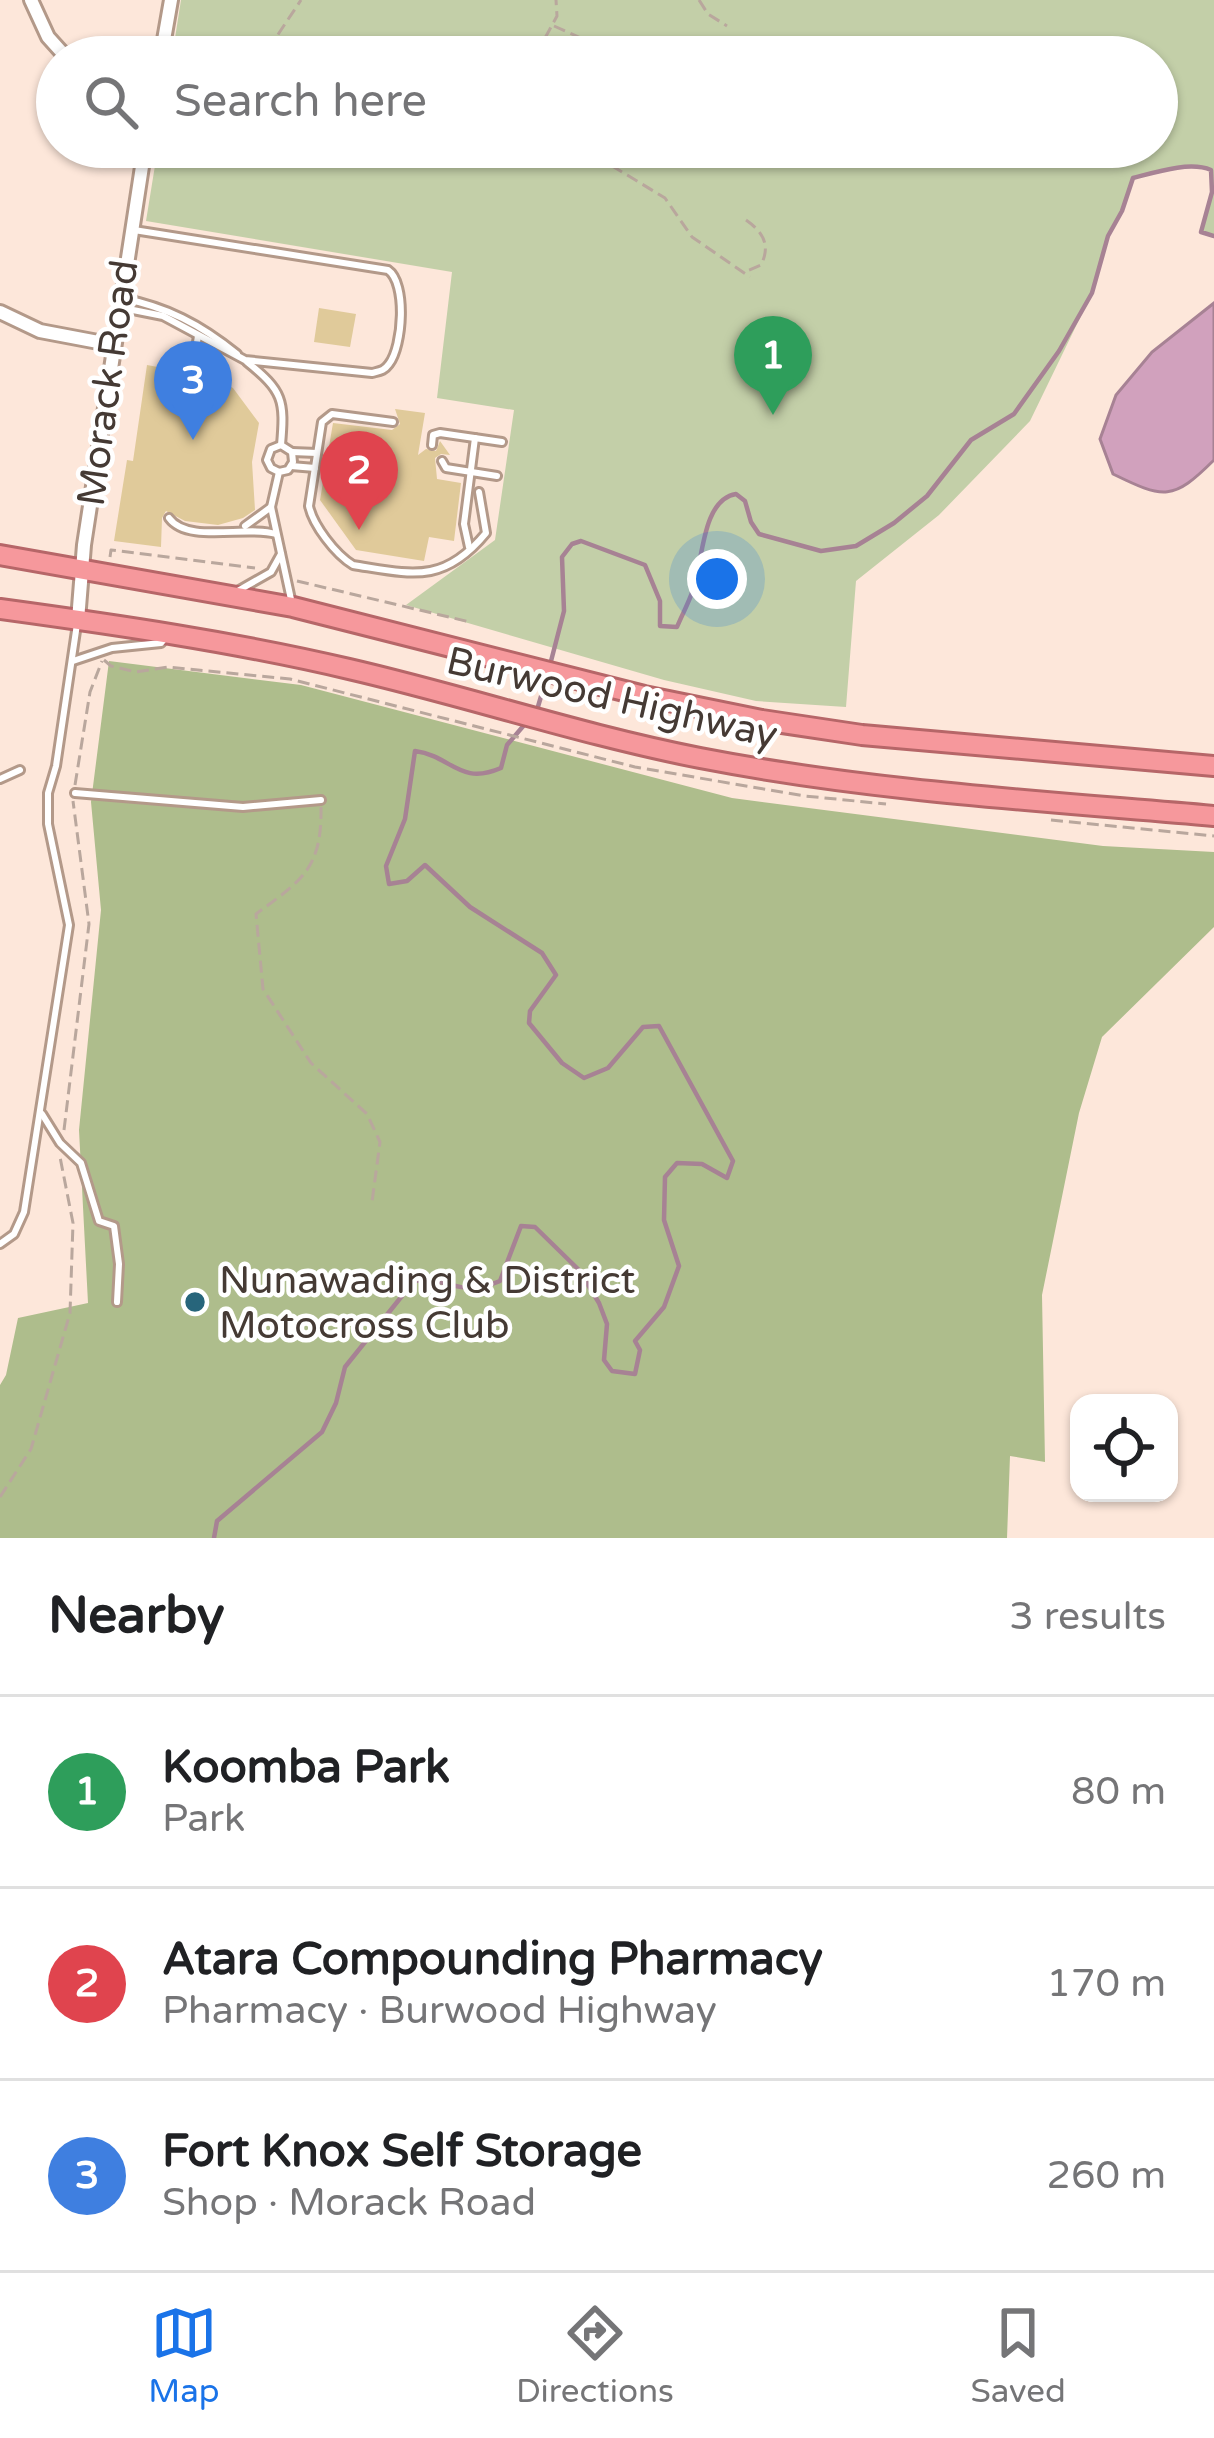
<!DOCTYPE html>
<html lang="en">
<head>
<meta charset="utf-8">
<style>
  :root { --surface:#fff; --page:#f2f2f2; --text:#202124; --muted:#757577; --line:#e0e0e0; --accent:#1a73e8 }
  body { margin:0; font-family:"Varela Round",sans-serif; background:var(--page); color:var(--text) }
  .controls { position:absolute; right:36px; bottom:36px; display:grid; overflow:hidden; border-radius:24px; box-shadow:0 3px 9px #0004 }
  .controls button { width:108px; height:108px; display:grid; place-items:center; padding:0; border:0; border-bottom:3px solid var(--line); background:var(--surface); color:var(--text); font:60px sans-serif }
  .you { position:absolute; left:717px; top:579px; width:42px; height:42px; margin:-30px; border:9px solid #fff; border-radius:50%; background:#1a73e8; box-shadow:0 0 0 18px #1a73e833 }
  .badge { display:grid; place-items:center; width:78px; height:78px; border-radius:50%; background:var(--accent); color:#fff; font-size:39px; font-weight:700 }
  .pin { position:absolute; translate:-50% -99px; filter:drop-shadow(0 3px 6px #0008) }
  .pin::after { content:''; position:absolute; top:63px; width:42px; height:36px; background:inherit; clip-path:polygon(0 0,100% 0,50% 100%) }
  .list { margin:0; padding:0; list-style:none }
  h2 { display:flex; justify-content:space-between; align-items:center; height:156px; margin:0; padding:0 48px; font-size:51px }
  h2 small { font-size:39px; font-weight:400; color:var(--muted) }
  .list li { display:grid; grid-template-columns:78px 1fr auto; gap:36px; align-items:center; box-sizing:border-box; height:192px; padding:0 48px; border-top:3px solid var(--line) }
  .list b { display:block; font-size:45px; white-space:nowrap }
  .list p { margin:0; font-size:39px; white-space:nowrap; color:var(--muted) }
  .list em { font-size:39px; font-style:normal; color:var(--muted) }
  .icon { flex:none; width:66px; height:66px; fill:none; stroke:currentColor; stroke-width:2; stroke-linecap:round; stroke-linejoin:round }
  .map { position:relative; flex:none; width:1214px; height:1538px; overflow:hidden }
  .search { position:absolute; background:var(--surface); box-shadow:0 3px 9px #0004; left:36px; right:36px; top:36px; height:132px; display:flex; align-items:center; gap:30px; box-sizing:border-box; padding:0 42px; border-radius:66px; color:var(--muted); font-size:45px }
  .sheet { height:732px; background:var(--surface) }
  nav { display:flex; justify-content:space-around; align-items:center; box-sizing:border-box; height:168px; border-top:3px solid var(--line); background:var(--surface); font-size:33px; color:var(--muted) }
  nav a { display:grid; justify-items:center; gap:6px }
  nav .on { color:var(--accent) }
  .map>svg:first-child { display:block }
  .green { fill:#c3cfa8 }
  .forest { fill:#aebd8c }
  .water { fill:#d1a1bd; stroke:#a78294; stroke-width:3 }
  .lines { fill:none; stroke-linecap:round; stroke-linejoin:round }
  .stream { stroke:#a78294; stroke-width:4.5 }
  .building { fill:#e0ca9a }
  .service-casing { stroke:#b39989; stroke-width:12 }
  .minor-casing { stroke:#b39989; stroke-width:18 }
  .trunk-casing { stroke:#b66668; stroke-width:24 }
  .path { stroke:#b9a79d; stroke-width:3; stroke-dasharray:12 6; stroke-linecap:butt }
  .service { stroke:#fff; stroke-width:6 }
  .minor { stroke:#fff; stroke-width:12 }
  .trunk { stroke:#f6989c; stroke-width:18 }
  .poi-dot { fill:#27657b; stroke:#fff; stroke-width:4.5 }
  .labels { text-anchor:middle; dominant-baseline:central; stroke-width:9; stroke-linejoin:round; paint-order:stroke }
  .street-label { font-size:39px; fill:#453a34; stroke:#fff }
  .poi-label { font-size:39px; fill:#453a34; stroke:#fff; text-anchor:start }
</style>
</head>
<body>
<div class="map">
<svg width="1214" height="1538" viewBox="0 0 1214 1538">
  <rect width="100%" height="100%" fill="#fde7da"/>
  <path class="green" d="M 181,0 L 1214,0 L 1214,236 L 1201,232 L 1212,192 L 1211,170 C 1192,162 1155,172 1133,178 L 1122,211 L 1108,236 L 1092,293 L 1030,421 L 939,515 L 856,581 L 846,707 L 756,701 L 664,680 L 406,605 L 495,540 L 514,410 L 437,398 L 452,272 L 146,221 L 158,147 L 1157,147 L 1157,57 L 172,57 Z"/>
  <path class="forest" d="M 109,661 L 301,685 L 732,798 L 1103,846 L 1214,852 L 1214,927 L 1102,1037 L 1079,1113 L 1042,1295 L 1045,1462 L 1010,1456 L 1007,1538 L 0,1538 L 0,1385 L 6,1375 L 18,1318 L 88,1303 L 79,1130 L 101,910 L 91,802 Z"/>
  <path class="water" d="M 1214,303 L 1214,460 C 1173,501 1164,499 1113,474 L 1100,439 L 1116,395 L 1152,352 Z"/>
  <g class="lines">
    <g class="stream">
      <path d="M 550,665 L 564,611 L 562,557 L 572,544 L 581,541 L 645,565 L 660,601 L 660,626 L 677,627 C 682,615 689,602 693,590 C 703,563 701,500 736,494 L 745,501 L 751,522 L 759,534 L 821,551 L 856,546 L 894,523 L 927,496 L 971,440 L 1014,414 L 1059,351 L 1092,293 L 1108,236 L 1122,211 L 1133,178 C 1156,172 1190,161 1211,170 L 1212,192 L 1201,232 L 1214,236"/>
      <path d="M 537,710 L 547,676"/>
      <path d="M 214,1538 L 217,1521 L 322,1432 L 336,1403 L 345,1367 L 414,1281 C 451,1276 458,1299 500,1281 L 521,1226 L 535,1227 L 579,1270 L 599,1303 L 607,1324 L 604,1360 L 612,1371 L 635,1374 L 640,1350 L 635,1341 L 664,1307 L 679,1266 L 664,1220 L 665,1177 L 677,1163 L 702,1164 L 727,1178 L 733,1161 L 659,1026 L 643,1027 L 608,1068 L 584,1078 L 562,1063 L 529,1023 L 530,1011 L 556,975 L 542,953 L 470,907 L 425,865 L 407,881 L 389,884 L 386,866 L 405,819 L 415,751 C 452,756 459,786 501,768 L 507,745 L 525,724"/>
    </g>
  </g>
  <g class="building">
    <path d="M 319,308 L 356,314 L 350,347 L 314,342 Z"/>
    <path d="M 147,365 L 185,372 L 190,380 L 199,374 L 208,376 L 233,388 L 259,423 L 252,462 L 255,510 L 243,518 L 218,525 L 185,521 L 166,511 L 162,518 L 161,547 L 114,541 L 127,460 L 133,461 Z"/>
    <path d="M 395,409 L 425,413 L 418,455 L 426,449 L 436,451 L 440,441 L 450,455 L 441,454 L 435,458 L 437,479 L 461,483 L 454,541 L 429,537 L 424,561 L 356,550 L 320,500 L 333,423 L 392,430 L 400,424 Z"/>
  </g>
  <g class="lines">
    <defs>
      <g id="service">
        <path d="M 121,298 C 167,307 200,324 237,354"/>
        <path d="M 123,308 L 163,316 L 245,360 L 372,373 C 380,371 384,371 389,364 C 403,346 407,283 388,270 L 134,230"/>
        <path d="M 247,362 C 283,391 285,400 281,445"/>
        <path d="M 192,373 L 198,336"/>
        <path d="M 393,422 L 332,414 L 322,422 L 309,506 C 313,525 335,554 353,565 C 411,574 443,585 486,533 L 479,492"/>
        <path d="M 432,445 L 433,435 L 440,433 L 502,442"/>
        <path d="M 292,452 L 317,453"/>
        <path d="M 442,461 L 446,468 L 497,476"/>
        <path d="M 291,466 L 315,468"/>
        <path d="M 279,472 L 271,468 L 267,460 L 271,449 L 281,445 L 292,452 L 293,462 L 288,470 L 279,472 L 271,507 L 292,604"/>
        <path d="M 169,518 C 188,544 246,525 276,534"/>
        <path d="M 245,526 L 271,507"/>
        <path d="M 469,547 L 464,524 L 475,438"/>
        <path d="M 234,593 L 271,572 L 281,554"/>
        <path d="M 73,661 L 112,648 L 161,643 L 166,637"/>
        <path d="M 0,779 L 20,770"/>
        <path d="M 75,793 L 243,807 L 321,800"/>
        <path d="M 42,1114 L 60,1143 L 81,1163 L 99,1221 L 114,1226 L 119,1264 L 117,1302"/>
        <path d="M 0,1244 L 14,1234 L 24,1212 L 69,925 L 48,824 L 48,793 L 56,766 L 77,624"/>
      </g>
      <g id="minor">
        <path d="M 31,0 L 48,37 L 66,57"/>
        <path d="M 161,57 L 171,0"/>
        <path d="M 0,312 L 40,331 L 114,345"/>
        <path d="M 78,620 L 84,545 L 145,147"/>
      </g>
      <g id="trunk">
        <path d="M 0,555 L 293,607 L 644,696 L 762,720 L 862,735 L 1214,766"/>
        <path d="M 0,609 C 117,625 234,642 349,669 C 466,696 582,735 700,758 C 870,791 1042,801 1214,816"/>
      </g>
    </defs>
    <use href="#service" class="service-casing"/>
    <use href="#minor" class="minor-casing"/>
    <use href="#trunk" class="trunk-casing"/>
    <g class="path">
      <path d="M 699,0 L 708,14 L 727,26"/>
      <path d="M 554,26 L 581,38 L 601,55"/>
      <path d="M 545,38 L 557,16 L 556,0"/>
      <path d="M 250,57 L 277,36 L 301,0"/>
      <path d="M 581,147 L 665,198 L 692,237 L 750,277"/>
      <path d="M 746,220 C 763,232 771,245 761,265 L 747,271"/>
      <path d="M 110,557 L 111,550 L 255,568"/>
      <path d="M 297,581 L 470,622"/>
      <path d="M 104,660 L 111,666 L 136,672 L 168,667 L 290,679 L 635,767 L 805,796 L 886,804"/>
      <path d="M 75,785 L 90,692 L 102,661"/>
      <path d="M 321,807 C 322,869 302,880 256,914 L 263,989 L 311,1063 L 367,1114 L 380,1142 L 372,1202"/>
      <path d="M 1051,820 L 1214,836"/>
      <path d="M 64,1130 L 89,924 L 73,801"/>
      <path d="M 0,1497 L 31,1449 L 70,1313 L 73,1223 L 60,1157"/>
    </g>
    <use href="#service" class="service"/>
    <use href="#minor" class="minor"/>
    <use href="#trunk" class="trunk"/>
  </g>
  <circle class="poi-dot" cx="195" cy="1302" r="12"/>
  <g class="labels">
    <g class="street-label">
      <text transform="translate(108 383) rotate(-82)">Morack Road</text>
      <text transform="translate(612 698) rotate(13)">Burwood Highway</text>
    </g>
    <g class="poi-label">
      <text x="219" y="1280">Nunawading &amp; District<tspan x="219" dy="45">Motocross Club</tspan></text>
    </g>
  </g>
</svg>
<div class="controls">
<button><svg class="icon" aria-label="locate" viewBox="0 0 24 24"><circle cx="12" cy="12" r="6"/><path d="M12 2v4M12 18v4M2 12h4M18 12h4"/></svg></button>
</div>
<div class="you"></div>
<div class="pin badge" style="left:773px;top:415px;background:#2e9e5b">1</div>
<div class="pin badge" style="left:359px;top:530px;background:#e0444e">2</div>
<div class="pin badge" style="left:193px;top:440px;background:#3f7fe0">3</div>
<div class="search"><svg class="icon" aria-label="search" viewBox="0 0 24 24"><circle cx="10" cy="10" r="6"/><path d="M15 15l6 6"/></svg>Search here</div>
</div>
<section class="sheet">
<h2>Nearby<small>3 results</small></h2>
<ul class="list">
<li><span class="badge" style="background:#2e9e5b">1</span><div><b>Koomba Park</b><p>Park</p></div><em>80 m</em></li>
<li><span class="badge" style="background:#e0444e">2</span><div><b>Atara Compounding Pharmacy</b><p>Pharmacy · Burwood Highway</p></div><em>170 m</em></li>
<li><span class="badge" style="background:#3f7fe0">3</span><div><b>Fort Knox Self Storage</b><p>Shop · Morack Road</p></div><em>260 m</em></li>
</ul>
</section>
<nav>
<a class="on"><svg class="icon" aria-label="map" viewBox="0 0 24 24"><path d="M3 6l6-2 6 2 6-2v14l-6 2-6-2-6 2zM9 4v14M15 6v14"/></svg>Map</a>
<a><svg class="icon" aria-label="directions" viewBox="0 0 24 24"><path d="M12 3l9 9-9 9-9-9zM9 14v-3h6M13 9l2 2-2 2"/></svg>Directions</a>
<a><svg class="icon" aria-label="saved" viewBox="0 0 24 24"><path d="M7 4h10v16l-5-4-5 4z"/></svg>Saved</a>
</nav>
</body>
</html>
